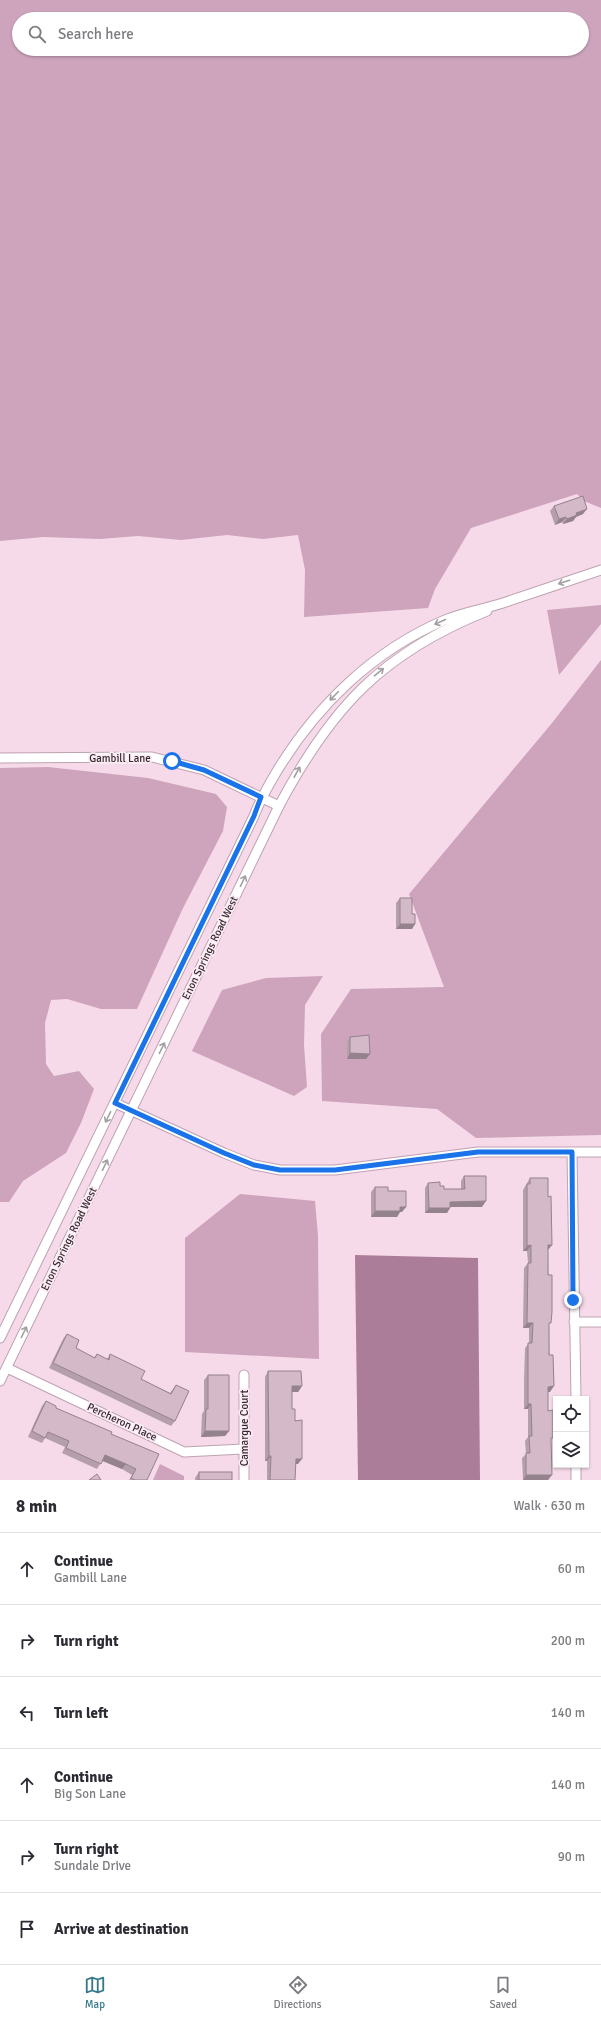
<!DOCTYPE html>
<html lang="en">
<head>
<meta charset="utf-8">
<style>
  :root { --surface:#fff; --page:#f2f2f3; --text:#2b2b33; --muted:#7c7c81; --line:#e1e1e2; --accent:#36788a }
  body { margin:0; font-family:Signika,sans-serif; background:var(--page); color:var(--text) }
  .controls { position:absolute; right:12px; bottom:12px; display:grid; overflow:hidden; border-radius:0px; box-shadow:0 1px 3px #0004 }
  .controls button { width:36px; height:36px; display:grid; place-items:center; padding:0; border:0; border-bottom:1px solid var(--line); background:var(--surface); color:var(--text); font:20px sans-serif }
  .stop { position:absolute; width:12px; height:12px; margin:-9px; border:3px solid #1a73e8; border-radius:50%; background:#fff }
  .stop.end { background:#1a73e8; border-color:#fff; box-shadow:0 1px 4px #0008 }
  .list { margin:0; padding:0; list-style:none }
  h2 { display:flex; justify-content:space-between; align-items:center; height:52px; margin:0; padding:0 16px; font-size:17px }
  h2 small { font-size:13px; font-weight:400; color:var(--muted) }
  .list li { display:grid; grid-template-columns:26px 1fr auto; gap:12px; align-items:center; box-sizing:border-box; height:72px; padding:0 16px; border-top:1px solid var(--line) }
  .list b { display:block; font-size:15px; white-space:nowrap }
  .list p { margin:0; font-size:13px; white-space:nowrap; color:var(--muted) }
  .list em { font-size:13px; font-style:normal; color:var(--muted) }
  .icon { flex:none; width:22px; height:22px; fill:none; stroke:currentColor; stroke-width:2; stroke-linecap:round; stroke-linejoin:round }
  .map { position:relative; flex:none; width:601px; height:1480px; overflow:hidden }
  .search { position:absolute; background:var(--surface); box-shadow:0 1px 3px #0004; left:12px; right:12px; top:12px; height:44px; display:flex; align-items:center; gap:10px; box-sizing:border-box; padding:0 14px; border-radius:22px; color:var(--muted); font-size:15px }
  .sheet { height:484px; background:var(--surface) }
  nav { display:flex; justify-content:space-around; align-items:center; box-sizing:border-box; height:56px; border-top:1px solid var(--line); background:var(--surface); font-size:11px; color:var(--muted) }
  nav a { display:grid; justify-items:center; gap:2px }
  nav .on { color:var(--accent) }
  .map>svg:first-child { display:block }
  .green { fill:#cda4bc; fill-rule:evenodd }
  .water { fill:#ac7d99 }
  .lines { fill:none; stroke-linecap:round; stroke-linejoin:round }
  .street-casing { stroke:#bda2b1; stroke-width:11 }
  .street { stroke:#fff; stroke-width:9 }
  .wall { fill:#b69fac }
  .shaded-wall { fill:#94828c }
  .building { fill:#d4b9c8; stroke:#94828c }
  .oneway { stroke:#a49fa2 }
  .route { stroke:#1a73e8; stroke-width:5 }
  .labels { text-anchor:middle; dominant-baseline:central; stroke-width:3.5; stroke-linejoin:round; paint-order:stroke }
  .street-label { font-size:11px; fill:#352a30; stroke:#fcebf4 }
</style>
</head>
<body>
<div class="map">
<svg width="601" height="1480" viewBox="0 0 601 1480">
  <rect width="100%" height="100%" fill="#f6daea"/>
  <g class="green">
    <path d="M 0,0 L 601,0 L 601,508 L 584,501 L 577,494 L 471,528 L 435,589 L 428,608 L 304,617 L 305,570 L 298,535 L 263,539 L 227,535 L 181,540 L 138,536 L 100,539 L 43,537 L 0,541 ZM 19,19 L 582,19 L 582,49 L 19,49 Z"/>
    <path d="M 601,605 L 601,624 L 559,675 L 547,610 Z"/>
    <path d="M 601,660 L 601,1135 L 476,1138 L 437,1109 L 322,1101 L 321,1034 L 351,989 L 444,987 L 409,894 L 552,723 Z"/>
    <path d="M 48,767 L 148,778 L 216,794 L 227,807 L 223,831 L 183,908 L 137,1009 L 101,1009 L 67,999 L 51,1000 L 45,1023 L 46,1064 L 54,1076 L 79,1071 L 94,1089 L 81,1123 L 66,1153 L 23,1181 L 9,1202 L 0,1202 L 0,768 Z"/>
    <path d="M 323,976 L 305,1005 L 304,1045 L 307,1087 L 294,1096 L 192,1051 L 222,990 L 266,978 Z"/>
    <path d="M 240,1194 L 315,1201 L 318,1236 L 319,1359 L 185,1352 L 185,1238 Z"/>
    <path d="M 160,1464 L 184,1476 L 184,1480 L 153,1480 Z"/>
  </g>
  <path class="water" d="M 355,1255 L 478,1258 L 480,1480 L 358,1480 Z"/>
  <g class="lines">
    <defs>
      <g id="street">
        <path d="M 0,758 L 152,757 L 204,770 L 279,806"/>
        <path d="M 115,1103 L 224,1153 L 254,1165 L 280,1170 L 335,1170 L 478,1152 L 601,1152"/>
        <path d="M 572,1152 L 576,1399"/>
        <path d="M 574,1322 L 601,1322"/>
        <path d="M 0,1338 L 254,816 C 260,800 268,786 277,771 C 317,705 374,650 445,620 C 464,612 484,609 503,603 C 536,592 568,581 601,570"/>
        <path d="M 7,1368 L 184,1452 L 243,1449"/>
        <path d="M 244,1375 L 244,1480"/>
        <path d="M 0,1381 L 279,806 C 331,708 382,653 487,611"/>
        <path d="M 576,1465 L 576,1480"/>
      </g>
    </defs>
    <use href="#street" class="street-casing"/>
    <use href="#street" class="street"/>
  </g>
  <g class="wall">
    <path d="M 554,506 L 583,514 L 576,517 L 573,521 L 563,524 L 562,522 L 555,525 L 550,511 Z"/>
    <path d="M 400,898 L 412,914 L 415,924 L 412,929 L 396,929 L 396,903 Z"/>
    <path d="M 350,1037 L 370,1054 L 366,1059 L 347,1059 L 347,1042 Z"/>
    <path d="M 464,1176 L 482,1207 L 450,1207 L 447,1213 L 425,1213 L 425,1188 L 428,1183 L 440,1186 L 444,1189 L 461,1189 L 461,1181 Z"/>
    <path d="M 530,1178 L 548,1250 L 550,1392 L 548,1392 L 548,1411 L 551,1440 L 548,1480 L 523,1480 L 522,1458 L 526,1454 L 525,1441 L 528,1437 L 528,1409 L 524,1409 L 524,1380 L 525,1348 L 529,1343 L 529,1328 L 523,1328 L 524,1268 L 528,1263 L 527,1251 L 523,1251 L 523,1190 Z"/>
    <path d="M 375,1187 L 388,1191 L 402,1212 L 400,1212 L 397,1217 L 371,1217 L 371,1192 Z"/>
    <path d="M 67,1334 L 76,1348 L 94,1358 L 97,1354 L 107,1359 L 110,1354 L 141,1379 L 151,1384 L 170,1393 L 176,1385 L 175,1421 L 171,1426 L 49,1368 L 63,1339 Z"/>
    <path d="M 268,1371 L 302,1386 L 298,1392 L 292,1392 L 292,1409 L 295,1421 L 298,1464 L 295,1464 L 295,1480 L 267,1480 L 267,1461 L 265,1461 L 265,1377 Z"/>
    <path d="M 208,1375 L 229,1431 L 225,1436 L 201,1437 L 202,1414 L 204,1411 L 204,1380 Z"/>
    <path d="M 46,1401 L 56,1408 L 111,1434 L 147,1480 L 129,1480 L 132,1475 L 122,1469 L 102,1461 L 97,1469 L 62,1453 L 65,1447 L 45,1438 L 42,1443 L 28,1437 L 42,1406 Z"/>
    <path d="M 199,1472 L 232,1480 L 195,1480 L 195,1478 Z"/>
  </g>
  <g class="shaded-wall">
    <path d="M 587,509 L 583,514 L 576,517 L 573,521 L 563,524 L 567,519 L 576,513 Z"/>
    <path d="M 566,517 L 562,522 L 555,525 L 559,519 Z"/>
    <path d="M 400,924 L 415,924 L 412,929 L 396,929 Z"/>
    <path d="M 350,1053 L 370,1054 L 366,1059 L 347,1059 Z"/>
    <path d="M 486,1201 L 482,1207 L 447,1207 L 450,1202 Z"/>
    <path d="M 400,1207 L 406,1207 L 402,1212 L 400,1212 L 397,1217 L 371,1217 L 375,1211 Z"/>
    <path d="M 429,1208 L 450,1208 L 447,1213 L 425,1213 Z"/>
    <path d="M 531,1245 L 527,1251 L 523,1251 L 527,1246 Z"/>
    <path d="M 548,1245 L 552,1245 L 548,1250 Z"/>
    <path d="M 527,1323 L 533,1323 L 529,1328 L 523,1328 Z"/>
    <path d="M 292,1386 L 302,1386 L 298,1392 L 288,1392 Z"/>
    <path d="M 554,1386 L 550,1392 L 544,1392 L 548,1387 Z"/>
    <path d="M 528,1404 L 531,1404 L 528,1409 L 524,1409 Z"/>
    <path d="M 205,1431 L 229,1431 L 225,1436 L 201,1437 Z"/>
    <path d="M 105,1455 L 126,1464 L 122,1469 L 101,1460 Z"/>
    <path d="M 269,1456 L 271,1456 L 267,1461 L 265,1461 Z"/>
    <path d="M 296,1459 L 302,1459 L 298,1464 L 292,1464 Z"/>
    <path d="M 526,1475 L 552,1475 L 548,1480 L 523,1480 Z"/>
  </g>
  <g class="building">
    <path d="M 583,496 L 587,509 L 576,513 L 577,515 L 567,519 L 566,517 L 559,519 L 554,506 Z"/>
    <path d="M 400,898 L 412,898 L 412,914 L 415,914 L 415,924 L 400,924 Z"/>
    <path d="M 369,1035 L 370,1054 L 350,1053 L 350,1037 Z"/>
    <path d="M 464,1176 L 486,1176 L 486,1201 L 450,1202 L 450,1208 L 429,1208 L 428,1183 L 440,1182 L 440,1186 L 444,1186 L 444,1189 L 465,1189 Z"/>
    <path d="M 530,1178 L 548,1178 L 548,1197 L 551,1196 L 552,1245 L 548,1245 L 548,1275 L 552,1275 L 552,1312 L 551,1323 L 549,1323 L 549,1355 L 553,1355 L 554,1386 L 548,1387 L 548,1411 L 553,1410 L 553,1438 L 551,1438 L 552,1475 L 526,1475 L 526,1453 L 530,1453 L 529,1436 L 532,1436 L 531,1404 L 528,1404 L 528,1343 L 532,1343 L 533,1323 L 527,1323 L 528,1263 L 531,1263 L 531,1245 L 527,1246 L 527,1184 L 530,1184 Z"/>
    <path d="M 375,1187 L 388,1187 L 388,1191 L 406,1191 L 406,1207 L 400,1207 L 400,1211 L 375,1211 Z"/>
    <path d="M 67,1334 L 79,1340 L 76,1348 L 95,1358 L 97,1354 L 109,1360 L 110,1354 L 145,1371 L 141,1379 L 171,1394 L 176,1385 L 189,1391 L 175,1421 L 53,1363 Z"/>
    <path d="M 268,1371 L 301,1371 L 302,1386 L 292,1386 L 292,1409 L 295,1409 L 295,1421 L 302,1420 L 302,1459 L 296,1459 L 295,1480 L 270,1480 L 271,1456 L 269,1456 Z"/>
    <path d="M 208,1375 L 229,1375 L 229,1431 L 205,1431 L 206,1409 L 208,1409 Z"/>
    <path d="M 46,1401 L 56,1406 L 56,1408 L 112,1432 L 111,1434 L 159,1454 L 147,1480 L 135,1480 L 131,1478 L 136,1469 L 126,1464 L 105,1455 L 101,1464 L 66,1448 L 69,1441 L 48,1432 L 45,1438 L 32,1431 Z"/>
    <rect x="199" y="1472" width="33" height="8"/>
    <path d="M 97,1474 L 101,1480 L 89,1480 Z"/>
  </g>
  <defs><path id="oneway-shaft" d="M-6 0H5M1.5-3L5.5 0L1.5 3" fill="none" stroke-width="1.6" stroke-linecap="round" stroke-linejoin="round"/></defs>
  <g class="oneway">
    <use href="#oneway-shaft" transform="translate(564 582) rotate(162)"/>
    <use href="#oneway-shaft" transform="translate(440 622) rotate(156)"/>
    <use href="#oneway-shaft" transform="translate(379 672) rotate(-40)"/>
    <use href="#oneway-shaft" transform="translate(334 696) rotate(134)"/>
    <use href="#oneway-shaft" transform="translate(297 772) rotate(-61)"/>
    <use href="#oneway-shaft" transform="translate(243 881) rotate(-64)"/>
    <use href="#oneway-shaft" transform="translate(162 1048) rotate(-64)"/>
    <use href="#oneway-shaft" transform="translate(108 1117) rotate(116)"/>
    <use href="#oneway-shaft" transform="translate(105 1165) rotate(-64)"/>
    <use href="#oneway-shaft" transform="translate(24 1332) rotate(-64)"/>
  </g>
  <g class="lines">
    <path class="route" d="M 172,761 L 204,770 L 261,797 L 254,816 L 115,1103 L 224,1153 L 254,1165 L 280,1170 L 335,1170 L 478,1152 L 572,1152 L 573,1300"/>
  </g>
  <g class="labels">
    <g class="street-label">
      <text x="120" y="758">Gambill Lane</text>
      <text transform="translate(210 948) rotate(-64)">Enon Springs Road West</text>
      <text transform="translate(69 1239) rotate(-64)">Enon Springs Road West</text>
      <text transform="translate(122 1422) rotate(25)">Percheron Place</text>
      <text transform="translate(244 1428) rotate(-90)">Camargue Court</text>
    </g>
  </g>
</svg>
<div class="controls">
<button><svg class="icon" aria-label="locate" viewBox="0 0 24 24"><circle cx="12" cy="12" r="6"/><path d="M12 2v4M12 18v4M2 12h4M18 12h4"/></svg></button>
<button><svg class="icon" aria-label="layers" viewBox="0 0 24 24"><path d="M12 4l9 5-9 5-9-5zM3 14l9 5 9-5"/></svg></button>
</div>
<div class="stop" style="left:172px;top:761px"></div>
<div class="stop end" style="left:573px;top:1300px"></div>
<div class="search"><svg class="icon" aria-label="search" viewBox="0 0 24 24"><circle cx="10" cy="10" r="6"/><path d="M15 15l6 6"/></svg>Search here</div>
</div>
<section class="sheet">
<h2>8 min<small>Walk · 630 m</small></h2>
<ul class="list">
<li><svg class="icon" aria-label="ahead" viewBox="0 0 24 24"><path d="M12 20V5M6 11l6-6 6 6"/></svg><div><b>Continue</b><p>Gambill Lane</p></div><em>60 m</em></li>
<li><svg class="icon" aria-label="right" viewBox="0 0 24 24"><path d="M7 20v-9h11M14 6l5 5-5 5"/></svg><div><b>Turn right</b></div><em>200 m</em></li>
<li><svg class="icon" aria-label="left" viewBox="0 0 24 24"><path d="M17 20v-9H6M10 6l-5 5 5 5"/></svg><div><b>Turn left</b></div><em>140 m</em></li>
<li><svg class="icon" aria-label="ahead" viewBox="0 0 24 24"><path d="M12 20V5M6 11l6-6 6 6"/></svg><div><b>Continue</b><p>Big Son Lane</p></div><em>140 m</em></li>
<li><svg class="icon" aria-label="right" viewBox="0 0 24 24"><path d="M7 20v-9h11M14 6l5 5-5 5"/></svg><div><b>Turn right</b><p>Sundale Drive</p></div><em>90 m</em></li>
<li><svg class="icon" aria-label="arrive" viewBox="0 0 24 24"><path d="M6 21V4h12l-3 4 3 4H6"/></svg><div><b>Arrive at destination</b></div></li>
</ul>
</section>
<nav>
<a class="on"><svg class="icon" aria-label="map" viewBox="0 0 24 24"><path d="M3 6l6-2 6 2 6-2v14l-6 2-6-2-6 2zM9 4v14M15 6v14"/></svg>Map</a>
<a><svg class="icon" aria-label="directions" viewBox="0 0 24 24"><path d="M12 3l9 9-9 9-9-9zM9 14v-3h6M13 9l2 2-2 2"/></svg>Directions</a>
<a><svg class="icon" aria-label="saved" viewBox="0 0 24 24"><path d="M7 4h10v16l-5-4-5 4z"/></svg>Saved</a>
</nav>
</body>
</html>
